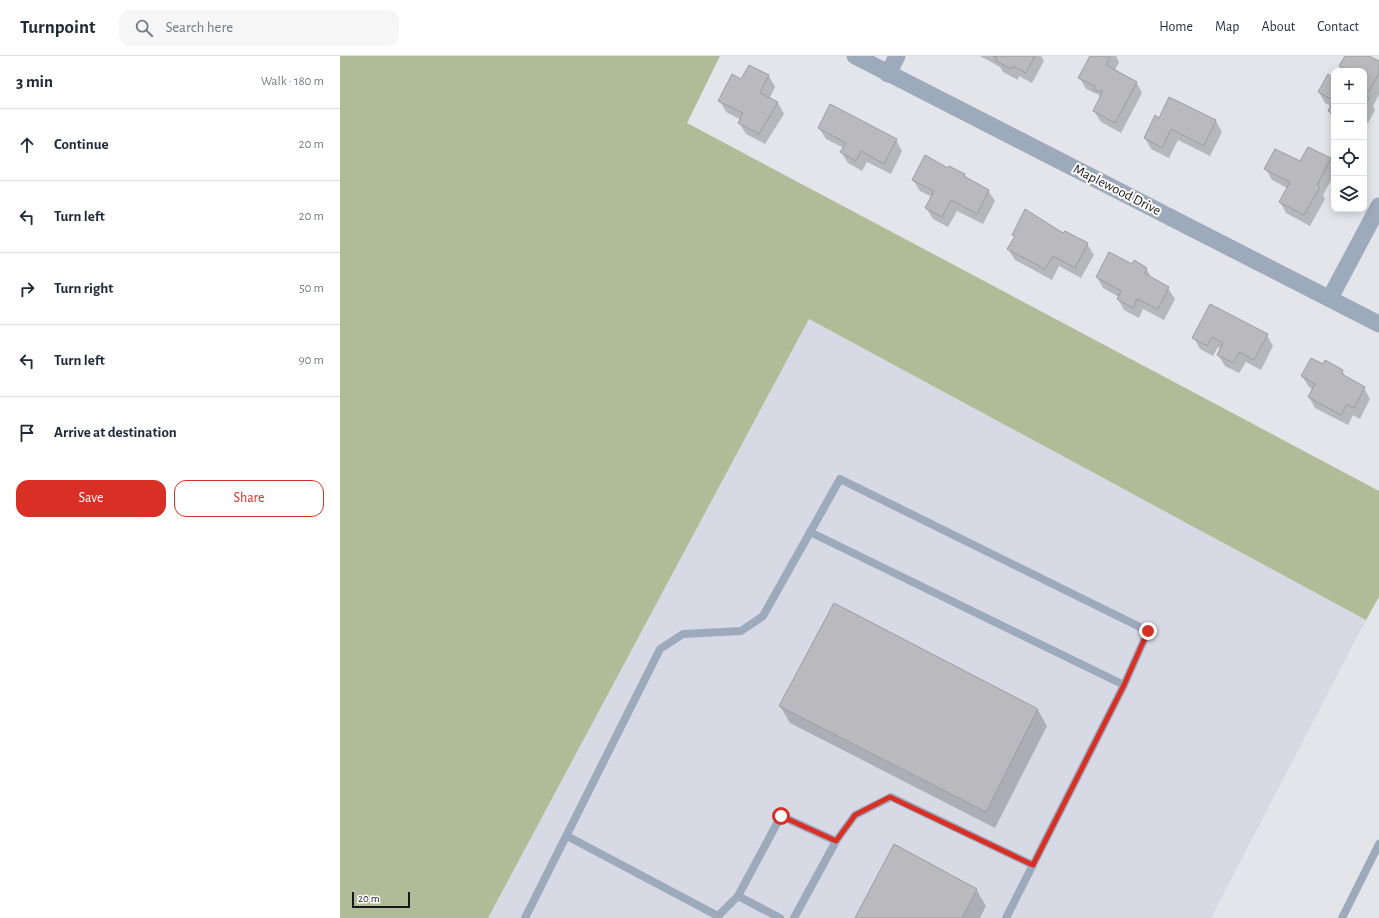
<!DOCTYPE html>
<html lang="en">
<head>
<meta charset="utf-8">
<style>
  :root { --surface:#fff; --page:#f6f6f7; --text:#1f2937; --muted:#747a83; --line:#e0e1e3; --accent:#d93025 }
  body { margin:0; font-family:"Alegreya Sans",sans-serif; background:var(--page); color:var(--text) }
  .controls { position:absolute; right:12px; top:12px; display:grid; overflow:hidden; border-radius:8px; box-shadow:0 2px 10px #0003 }
  .controls button { width:36px; height:36px; display:grid; place-items:center; padding:0; border:0; border-bottom:1px solid var(--line); background:var(--surface); color:var(--text); font:20px sans-serif }
  .scale { position:absolute; left:12px; bottom:10px; width:58px; box-sizing:border-box; padding-left:4px; border:2px solid #171719; border-top:0; font-size:11px; line-height:14px; white-space:nowrap; color:#171719; -webkit-text-stroke:3px #fff; paint-order:stroke }
  .stop { position:absolute; width:12px; height:12px; margin:-9px; border:3px solid #d93025; border-radius:50%; background:#fff }
  .stop.end { background:#d93025; border-color:#fff; box-shadow:0 1px 4px #0008 }
  .list { margin:0; padding:0; list-style:none }
  h2 { display:flex; justify-content:space-between; align-items:center; height:52px; margin:0; padding:0 16px; font-size:17px }
  h2 small { font-size:13px; font-weight:400; color:var(--muted) }
  .list li { display:grid; grid-template-columns:26px 1fr auto; gap:12px; align-items:center; box-sizing:border-box; height:72px; padding:0 16px; border-top:1px solid var(--line) }
  .list b { display:block; font-size:15px; white-space:nowrap }
  .list em { font-size:13px; font-style:normal; color:var(--muted) }
  .actions { display:flex; gap:8px; padding:12px 16px }
  .actions a { flex:1; padding:9px 0; border:1px solid var(--accent); border-radius:12px; text-align:center; font-size:14px; color:var(--accent) }
  .actions .main { background:var(--accent); color:#fff }
  .icon { flex:none; width:22px; height:22px; fill:none; stroke:currentColor; stroke-width:2; stroke-linecap:round; stroke-linejoin:round }
  .map { position:relative; flex:none; width:1039px; height:862px; overflow:hidden }
  header { display:flex; align-items:center; gap:24px; box-sizing:border-box; height:56px; padding:0 20px; background:var(--surface); border-bottom:1px solid var(--line) }
  header strong { font-size:19px }
  nav { display:flex; gap:22px; margin-inline-start:auto; font-size:14px }
  .search { width:280px; height:36px; background:var(--page); display:flex; align-items:center; gap:10px; box-sizing:border-box; padding:0 14px; border-radius:12px; color:var(--muted); font-size:15px }
  main { display:flex }
  aside { flex:1; background:var(--surface) }
  .map>svg:first-child { display:block }
  .built { fill:#d7d9e5 }
  .green { fill:#b0bc97 }
  .shadow { fill:#0003 }
  .building { fill:#b9b9be; stroke:#9c9ca1 }
  .lines { fill:none; stroke-linecap:round; stroke-linejoin:round }
  .service { stroke:#9daabc; stroke-width:8 }
  .minor { stroke:#9daabc; stroke-width:17 }
  .route { stroke:#d93025; stroke-width:5 }
  .labels { text-anchor:middle; dominant-baseline:central; stroke-width:4; stroke-linejoin:round; paint-order:stroke }
  .street-label { font-size:14px; fill:#171719; stroke:#fff }
</style>
</head>
<body>
<header>
<strong>Turnpoint</strong>
<div class="search"><svg class="icon" aria-label="search" viewBox="0 0 24 24"><circle cx="10" cy="10" r="6"/><path d="M15 15l6 6"/></svg>Search here</div>
<nav><a>Home</a><a>Map</a><a>About</a><a>Contact</a></nav>
</header>
<main>
<aside>
<h2>3 min<small>Walk · 180 m</small></h2>
<ul class="list">
<li><svg class="icon" aria-label="ahead" viewBox="0 0 24 24"><path d="M12 20V5M6 11l6-6 6 6"/></svg><div><b>Continue</b></div><em>20 m</em></li>
<li><svg class="icon" aria-label="left" viewBox="0 0 24 24"><path d="M17 20v-9H6M10 6l-5 5 5 5"/></svg><div><b>Turn left</b></div><em>20 m</em></li>
<li><svg class="icon" aria-label="right" viewBox="0 0 24 24"><path d="M7 20v-9h11M14 6l5 5-5 5"/></svg><div><b>Turn right</b></div><em>50 m</em></li>
<li><svg class="icon" aria-label="left" viewBox="0 0 24 24"><path d="M17 20v-9H6M10 6l-5 5 5 5"/></svg><div><b>Turn left</b></div><em>90 m</em></li>
<li><svg class="icon" aria-label="arrive" viewBox="0 0 24 24"><path d="M6 21V4h12l-3 4 3 4H6"/></svg><div><b>Arrive at destination</b></div></li>
</ul>
<div class="actions"><a class="main">Save</a><a>Share</a></div>
</aside>
<div class="map">
<svg width="1039" height="862" viewBox="0 0 1039 862">
  <rect width="100%" height="100%" fill="#e4e5ea"/>
  <path class="built" d="M 469,263 L 1026,564 L 871,862 L 148,862 Z"/>
  <path class="green" d="M 0,0 L 380,0 L 347,67 L 1039,435 L 1039,541 L 1026,564 L 469,263 L 148,862 L 0,862 Z"/>
  <g class="shadow">
    <path d="M 640,0 L 701,0 L 704,5 L 692,27 L 679,20 L 678,24 L 663,16 L 660,11 Z"/>
    <path d="M 751,0 L 776,0 L 779,6 L 775,14 L 796,26 L 802,37 L 781,77 L 761,66 L 754,55 L 760,43 L 759,39 L 746,33 L 740,22 Z"/>
    <path d="M 1006,0 L 1027,0 L 1039,6 L 1039,39 L 1033,50 L 1035,54 L 1028,67 L 1025,65 L 1024,67 L 1024,15 L 1003,15 L 1000,10 Z"/>
    <path d="M 409,10 L 429,20 L 435,31 L 429,43 L 438,47 L 444,58 L 425,88 L 406,78 L 399,67 L 401,64 L 386,56 L 380,45 L 402,25 Z"/>
    <path d="M 994,23 L 994,64 L 989,55 L 991,50 L 985,47 L 979,36 Z"/>
    <path d="M 830,42 L 876,65 L 882,76 L 870,100 L 838,84 L 829,102 L 811,93 L 805,82 L 819,63 Z"/>
    <path d="M 479,72 L 556,84 L 562,95 L 551,118 L 527,106 L 522,115 L 508,107 L 501,96 L 504,92 L 486,83 Z"/>
    <path d="M 990,103 L 994,109 L 994,119 L 983,139 L 985,143 L 970,170 L 946,157 L 940,146 L 947,132 L 932,124 L 926,113 Z"/>
    <path d="M 608,114 L 624,119 L 626,123 L 648,134 L 655,145 L 643,168 L 617,155 L 608,171 L 593,163 L 586,152 L 592,141 L 580,135 L 573,124 Z"/>
    <path d="M 724,178 L 747,188 L 754,199 L 741,222 L 719,210 L 712,224 L 675,204 L 668,193 L 675,181 L 673,179 Z"/>
    <path d="M 792,209 L 806,212 L 812,223 L 828,232 L 835,243 L 824,264 L 803,253 L 799,262 L 784,254 L 778,243 L 779,241 L 763,232 L 757,221 Z"/>
    <path d="M 871,249 L 927,279 L 933,290 L 921,314 L 906,306 L 899,317 L 885,310 L 878,299 L 881,293 L 878,291 L 873,300 L 860,293 L 854,282 Z"/>
    <path d="M 983,309 L 1002,315 L 1006,322 L 1024,332 L 1030,343 L 1020,363 L 1013,359 L 1008,369 L 975,352 L 969,341 L 973,334 L 969,331 L 962,320 Z"/>
    <path d="M 440,650 L 698,654 L 707,670 L 655,772 L 450,667 Z"/>
    <path d="M 636,833 L 646,850 L 640,862 L 516,862 Z"/>
  </g>
  <g class="building">
    <path d="M 653,0 L 695,0 L 686,17 L 673,10 L 671,13 L 656,5 L 657,2 Z"/>
    <path d="M 750,0 L 770,0 L 766,9 L 797,26 L 775,67 L 753,55 L 763,35 L 761,34 L 760,36 L 753,33 L 755,30 L 738,22 Z"/>
    <path d="M 1005,0 L 1029,0 L 1039,5 L 1039,17 L 1026,40 L 1029,42 L 1024,52 L 1024,15 L 1009,15 L 999,10 Z"/>
    <path d="M 409,9 L 429,19 L 420,37 L 438,46 L 419,78 L 398,67 L 403,57 L 378,45 L 392,18 L 401,23 Z"/>
    <path d="M 988,18 L 994,22 L 994,59 L 988,55 L 993,44 L 978,36 Z"/>
    <path d="M 829,41 L 876,64 L 864,90 L 831,73 L 822,92 L 804,82 L 815,59 L 819,62 Z"/>
    <path d="M 490,48 L 557,83 L 544,108 L 521,95 L 516,105 L 500,96 L 506,87 L 478,72 Z"/>
    <path d="M 968,91 L 991,102 L 977,129 L 980,131 L 964,159 L 939,146 L 950,126 L 924,113 L 935,93 L 960,105 Z"/>
    <path d="M 585,99 L 608,112 L 609,110 L 625,118 L 624,120 L 649,134 L 637,158 L 611,144 L 602,161 L 585,152 L 594,135 L 572,124 Z"/>
    <path d="M 685,153 L 723,177 L 725,175 L 748,187 L 735,212 L 713,200 L 705,213 L 667,193 L 675,180 L 672,179 Z"/>
    <path d="M 769,196 L 792,208 L 794,204 L 807,212 L 804,217 L 829,231 L 818,253 L 797,243 L 793,252 L 777,243 L 781,235 L 756,221 Z"/>
    <path d="M 870,248 L 928,278 L 914,304 L 899,296 L 893,307 L 877,299 L 883,287 L 872,281 L 867,290 L 852,282 Z"/>
    <path d="M 971,302 L 983,308 L 985,304 L 1003,314 L 1002,318 L 1025,331 L 1014,352 L 1007,348 L 1001,359 L 968,341 L 975,328 L 961,320 Z"/>
    <path d="M 494,547 L 698,653 L 646,756 L 439,650 Z"/>
    <path d="M 554,788 L 637,833 L 622,862 L 515,862 Z"/>
  </g>
  <g class="lines">
    <g class="service">
      <path d="M 470,476 L 784,629"/>
      <path d="M 227,780 L 378,860 L 377,862"/>
      <path d="M 398,840 L 441,760 L 496,785"/>
      <path d="M 378,860 L 398,840 L 440,862"/>
      <path d="M 185,862 L 320,593 L 343,578 L 401,575 L 423,560 L 500,423 L 808,575 L 784,629 L 666,862"/>
      <path d="M 454,862 L 496,785 L 515,759 L 551,741 L 693,809"/>
      <path d="M 1002,862 L 1039,788"/>
    </g>
    <g class="minor">
      <path d="M 515,0 L 1039,268"/>
      <path d="M 548,18 L 557,0"/>
      <path d="M 990,242 L 1039,150"/>
    </g>
  </g>
  <g class="lines">
    <path class="route" d="M 441,760 L 496,785 L 515,759 L 550,741 L 693,809 L 784,629 L 808,575"/>
  </g>
  <g class="labels">
    <g class="street-label">
      <text transform="translate(777 134) rotate(27)">Maplewood Drive</text>
    </g>
  </g>
</svg>
<div class="controls">
<button>+</button>
<button>−</button>
<button><svg class="icon" aria-label="locate" viewBox="0 0 24 24"><circle cx="12" cy="12" r="6"/><path d="M12 2v4M12 18v4M2 12h4M18 12h4"/></svg></button>
<button><svg class="icon" aria-label="layers" viewBox="0 0 24 24"><path d="M12 4l9 5-9 5-9-5zM3 14l9 5 9-5"/></svg></button>
</div>
<div class="scale">20 m</div>
<div class="stop" style="left:441px;top:760px"></div>
<div class="stop end" style="left:808px;top:575px"></div>
</div>
</main>
</body>
</html>
